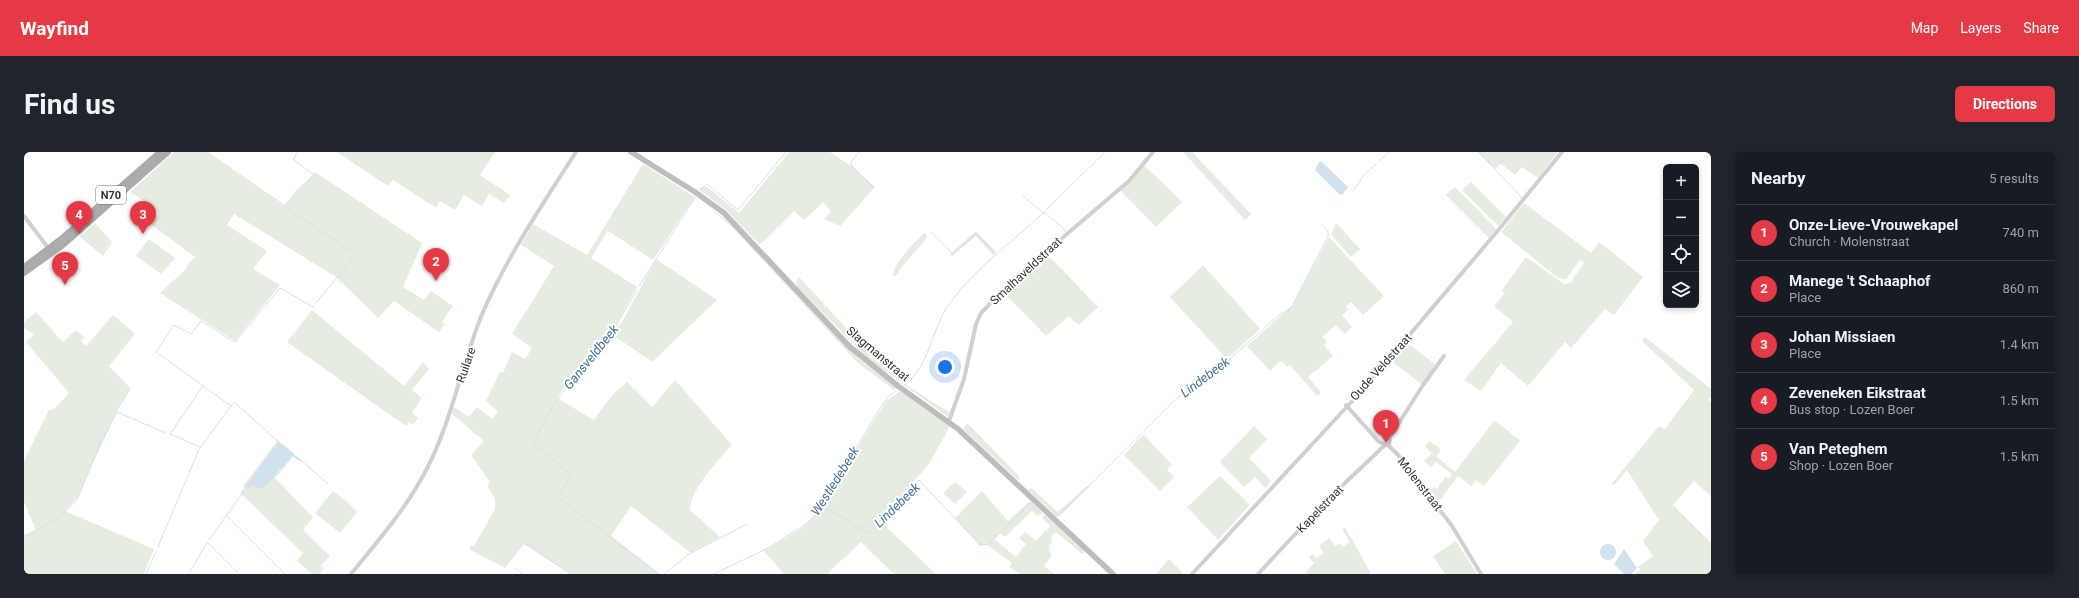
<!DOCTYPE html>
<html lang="en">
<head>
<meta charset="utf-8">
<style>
  :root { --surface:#171b24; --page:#20242c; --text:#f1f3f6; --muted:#9ea1a6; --line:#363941; --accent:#e63946 }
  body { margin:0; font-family:Roboto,sans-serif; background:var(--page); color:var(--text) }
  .controls { position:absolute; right:12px; top:12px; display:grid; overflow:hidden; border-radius:6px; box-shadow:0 2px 6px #0003 }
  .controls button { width:36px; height:36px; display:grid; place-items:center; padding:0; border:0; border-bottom:1px solid var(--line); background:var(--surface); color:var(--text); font:20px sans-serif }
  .you { position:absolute; left:921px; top:215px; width:14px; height:14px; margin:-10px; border:3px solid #fff; border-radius:50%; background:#1a73e8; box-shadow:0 0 0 6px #1a73e833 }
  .badge { display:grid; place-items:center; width:26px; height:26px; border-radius:50%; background:var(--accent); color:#fff; font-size:13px; font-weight:700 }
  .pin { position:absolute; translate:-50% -33px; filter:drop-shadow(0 1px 2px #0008) }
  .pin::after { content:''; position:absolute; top:21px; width:14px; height:12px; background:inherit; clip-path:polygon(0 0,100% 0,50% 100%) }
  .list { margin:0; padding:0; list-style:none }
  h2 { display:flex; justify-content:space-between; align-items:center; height:52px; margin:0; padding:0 16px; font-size:17px }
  h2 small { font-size:13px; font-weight:400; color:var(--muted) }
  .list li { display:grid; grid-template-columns:26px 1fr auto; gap:12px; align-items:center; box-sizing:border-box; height:56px; padding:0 16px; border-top:1px solid var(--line) }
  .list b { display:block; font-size:15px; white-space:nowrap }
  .list p { margin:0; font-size:13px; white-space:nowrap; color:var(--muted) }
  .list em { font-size:13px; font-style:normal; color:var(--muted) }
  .icon { flex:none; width:22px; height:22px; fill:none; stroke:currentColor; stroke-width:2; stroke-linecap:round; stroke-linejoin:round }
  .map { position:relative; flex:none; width:1687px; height:422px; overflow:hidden; border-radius:6px }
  header { display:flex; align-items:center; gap:24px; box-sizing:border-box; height:56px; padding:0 20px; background:var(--accent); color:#fff }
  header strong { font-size:19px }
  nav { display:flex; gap:22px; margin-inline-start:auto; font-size:14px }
  .intro { display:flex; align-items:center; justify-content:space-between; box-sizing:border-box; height:96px; padding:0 24px }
  h1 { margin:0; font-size:28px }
  .button { padding:10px 18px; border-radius:6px; background:var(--accent); color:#fff; font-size:14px; font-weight:700 }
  main { display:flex; gap:24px; padding:0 24px }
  aside { flex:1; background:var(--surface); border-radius:6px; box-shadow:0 2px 6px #0003 }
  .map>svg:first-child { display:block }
  .green { fill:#e6ecdf }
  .water { fill:#cfe2ee }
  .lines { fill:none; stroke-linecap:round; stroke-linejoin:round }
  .stream { stroke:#cfe2ee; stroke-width:1 }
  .minor { stroke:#d0d0d0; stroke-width:4 }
  .secondary { stroke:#bdbdbd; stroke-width:5.5 }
  .primary { stroke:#ababab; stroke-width:6 }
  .labels { text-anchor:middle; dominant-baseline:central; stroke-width:4; stroke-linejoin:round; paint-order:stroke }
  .shield { fill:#fff; stroke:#707070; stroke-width:1 }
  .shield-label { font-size:11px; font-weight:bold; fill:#333 }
  .street-label { font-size:12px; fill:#333; stroke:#fff }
  .water-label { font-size:13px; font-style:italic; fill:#3f7597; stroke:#fff }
</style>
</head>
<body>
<header>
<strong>Wayfind</strong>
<nav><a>Map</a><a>Layers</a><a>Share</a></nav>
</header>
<div class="intro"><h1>Find us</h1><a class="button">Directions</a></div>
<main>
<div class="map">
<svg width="1687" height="422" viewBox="0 0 1687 422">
  <rect width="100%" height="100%" fill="#fff"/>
  <g class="green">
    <path d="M 150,0 L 184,0 L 261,53 L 291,20 L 398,91 L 379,135 L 400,148 L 407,139 L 429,154 L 418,170 L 421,172 L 415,180 L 370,149 L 354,166 L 312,125 L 210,62 L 203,73 L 243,99 L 229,117 L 256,133 L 211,189 L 136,141 L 163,116 L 162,114 L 171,105 L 128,73 L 135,61 L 126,55 L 127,53 L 106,40 Z"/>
    <path d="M 313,0 L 471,0 L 456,23 L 486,43 L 480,51 L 465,42 L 458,54 L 440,43 L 431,58 L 416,49 L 412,56 L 369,28 L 364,34 Z"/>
    <path d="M 765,0 L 806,0 L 830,16 L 851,35 L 816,74 L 800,67 L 807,59 L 799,50 L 780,68 L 770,59 L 736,93 L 701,57 L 674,37 L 682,34 L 714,60 L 716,60 Z"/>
    <path d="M 1159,0 L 1168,0 L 1227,62 L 1221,68 Z"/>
    <path d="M 1454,0 L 1534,0 L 1514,26 L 1498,15 L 1491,23 L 1476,11 L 1470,17 Z"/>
    <path d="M 619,12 L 671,45 L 629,108 L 584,79 L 567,106 L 613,135 L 591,175 L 553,216 L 533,246 L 570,268 C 580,253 589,241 603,230 L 628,255 L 651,228 L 708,293 C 693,310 667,336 666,358 L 696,385 L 667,401 L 607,354 L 587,384 L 636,422 L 546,422 L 500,392 L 481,416 L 445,397 L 447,393 L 450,394 L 471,357 L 471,347 L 463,333 L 466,330 L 447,303 L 460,289 L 428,262 L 430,255 L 445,265 L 453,255 L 468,267 L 474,260 L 462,249 L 476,220 L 479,221 L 488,200 L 501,207 L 508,196 L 488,182 L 530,114 L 497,93 L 509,72 L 563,103 Z"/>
    <path d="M 1120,13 L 1158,50 L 1132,75 L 1096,38 Z"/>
    <path d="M 1447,30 L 1482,65 L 1474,74 L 1438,38 Z"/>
    <path d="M 1431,35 L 1472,77 L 1465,86 L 1422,43 Z"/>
    <path d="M 674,45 L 710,75 L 834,206 L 872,236 L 870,238 L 832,209 L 710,77 Z"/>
    <path d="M 1500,51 L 1567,101 L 1575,90 L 1619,125 L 1590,163 L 1581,157 L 1547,196 L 1541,190 L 1504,234 L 1477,211 L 1457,239 L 1440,228 L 1489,170 L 1470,154 L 1481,141 L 1478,138 L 1502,105 L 1540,132 L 1549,130 L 1548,128 L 1560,111 L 1556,108 L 1542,127 L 1534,126 L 1477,80 Z"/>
    <path d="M 71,71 L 88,90 L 79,104 L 56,85 Z"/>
    <path d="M 1312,71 L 1336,97 L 1327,105 L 1307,83 Z"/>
    <path d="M 952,79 L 972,100 L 969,103 L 952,84 L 928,104 L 926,102 Z"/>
    <path d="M 900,81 L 902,82 L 903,85 C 894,99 880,109 872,124 L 869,123 C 873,106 888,94 900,81 Z"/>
    <path d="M 1305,85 L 1360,144 L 1339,163 L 1327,150 L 1322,154 L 1324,158 L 1318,163 L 1328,175 L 1321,182 L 1312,173 L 1298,185 L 1303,190 L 1300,193 L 1309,204 L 1284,225 L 1297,241 L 1293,244 L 1266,213 L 1263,215 L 1257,209 L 1246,219 L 1223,194 L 1268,154 Z"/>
    <path d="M 125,87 L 151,106 L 137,122 L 112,104 Z"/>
    <path d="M 1022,101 L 1074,155 L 1055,173 L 1045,164 L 1022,184 L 980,141 Z"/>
    <path d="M 632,107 L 693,148 L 628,210 L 588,182 L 599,168 Z"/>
    <path d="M 1179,113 L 1236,177 L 1203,207 L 1146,145 Z"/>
    <path d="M 775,125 L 824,178 L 823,180 L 845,200 L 844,203 L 887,236 L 926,261 L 924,265 L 842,205 L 774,135 L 772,130 Z"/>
    <path d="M 288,158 L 380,234 L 399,210 L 405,217 L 388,238 L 398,246 L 388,261 L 394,266 L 389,273 L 385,270 L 383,274 L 379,272 L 263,190 Z"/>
    <path d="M 12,160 L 39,190 L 52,178 L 61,186 L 57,189 L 62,194 L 89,163 L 111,182 L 85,214 L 107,237 L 93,259 L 53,346 L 41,359 L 130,397 L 120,422 L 0,422 L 0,385 L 12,378 L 0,350 L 0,309 L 25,258 L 30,257 L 45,241 L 2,190 L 10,182 L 0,176 L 0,170 Z"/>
    <path d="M 1621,185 L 1687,237 L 1687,244 L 1684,248 L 1687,250 L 1687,344 L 1670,329 L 1649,353 L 1687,391 L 1687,422 L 1612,422 L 1616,417 L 1614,415 L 1629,404 L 1619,389 L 1635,368 L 1603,318 L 1590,333 L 1588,331 L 1635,274 L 1641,277 L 1670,238 L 1618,189 Z"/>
    <path d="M 1382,190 L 1412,213 L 1397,232 L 1366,208 Z"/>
    <path d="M 1193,215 L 1185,225 L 1165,238 L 1162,236 L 1170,227 Z"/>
    <path d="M 876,239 L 926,274 L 905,312 L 856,369 L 912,422 L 870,422 L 837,390 L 803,422 L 760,422 L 740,399 L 778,376 L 794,360 L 862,249 Z"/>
    <path d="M 1470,269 L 1478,274 L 1496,289 L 1460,334 L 1452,328 L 1447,334 L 1434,324 L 1414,351 L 1405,340 L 1410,335 L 1413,337 L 1421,325 L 1425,327 L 1428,322 L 1412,310 L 1407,315 L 1400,309 L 1408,301 L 1401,294 L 1406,289 L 1417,298 L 1412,304 L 1431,320 Z"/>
    <path d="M 943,271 L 994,323 L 996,326 L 994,328 L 939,277 Z"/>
    <path d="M 1230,274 L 1243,287 L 1225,306 L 1247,329 L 1242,336 L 1231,325 L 1220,335 L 1196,310 Z"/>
    <path d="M 1119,282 L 1148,313 L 1143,318 L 1150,325 L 1136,339 L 1100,303 Z"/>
    <path d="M 254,288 L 271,302 L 251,326 L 289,365 L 279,378 L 306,404 L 297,414 L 300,417 L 296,422 L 288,422 L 273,409 L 279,401 L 216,341 L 220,336 L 219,334 Z"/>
    <path d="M 1196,324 L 1226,353 L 1194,388 L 1163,355 Z"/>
    <path d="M 931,330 L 943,340 L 931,352 L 919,341 Z"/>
    <path d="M 1063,334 L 1065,335 L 1033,365 L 1004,338 L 1007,336 L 1034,360 Z"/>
    <path d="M 309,339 L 322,349 L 333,360 L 316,381 L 291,361 Z"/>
    <path d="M 958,339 L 984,369 L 1006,349 L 1018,360 L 1014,364 L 1008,359 L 981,385 L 976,381 L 970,387 L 992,405 L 1002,392 L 995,386 L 1001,380 L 1012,389 L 1026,374 L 1018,366 L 1022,363 L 1061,399 L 1058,402 L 1032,380 L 1027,384 L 1028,390 L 1025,394 L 1027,404 L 1020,414 L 1030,422 L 996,422 L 985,415 L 988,411 L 961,391 L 956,394 L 931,366 Z"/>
    <path d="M 1321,375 L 1347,422 L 1280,422 L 1290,411 L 1285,405 L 1289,402 L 1292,406 L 1300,401 L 1295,394 L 1305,386 L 1311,394 L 1316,391 L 1319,395 L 1326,390 L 1318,377 Z"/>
    <path d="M 1432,389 L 1453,422 L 1421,422 L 1409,404 Z"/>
    <path d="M 1145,407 L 1160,422 L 1132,422 Z"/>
  </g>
  <g class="water">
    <path d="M 1295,10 L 1298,10 L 1324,35 L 1318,43 L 1315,42 L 1291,18 Z"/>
    <path d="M 254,290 L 277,308 L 275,309 L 268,304 L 258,316 L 255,317 C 253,323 242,335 235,337 L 229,333 L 224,338 L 222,334 L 249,297 L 253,295 Z"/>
    <circle cx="1584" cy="400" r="8"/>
    <path d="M 1600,397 L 1613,416 L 1608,422 L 1600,422 L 1590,412 Z"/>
  </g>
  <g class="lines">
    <g class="stream">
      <path d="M 274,0 L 269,7 L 290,23 L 283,30"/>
      <path d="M 835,0 L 827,10 L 827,13 L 849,35"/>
      <path d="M 1455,0 L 1498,46"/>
      <path d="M 1355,9 L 1365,0"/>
      <path d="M 1473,15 L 1486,0"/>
      <path d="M 279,32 L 260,54 L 332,102"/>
      <path d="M 677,37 L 683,32 L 714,58 L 762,0"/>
      <path d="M 1329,39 L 1339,24 L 1352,12"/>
      <path d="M 999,44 L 1018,60"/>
      <path d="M 1022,58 L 1081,0"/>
      <path d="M 907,80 L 929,102 L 952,82 L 972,103"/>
      <path d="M 615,134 L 671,46"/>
      <path d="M 292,151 L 330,105"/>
      <path d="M 881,233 C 907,212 907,176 926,151 C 952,115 989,90 1020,60 L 1039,76 L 1041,80"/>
      <path d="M 531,251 L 553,220 L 584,184 L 588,181 L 613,138"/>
      <path d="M 528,255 L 509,291 L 547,323 L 534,345 L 541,351"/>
      <path d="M 237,274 L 210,250 L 207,254 L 132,200 L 150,173 L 167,182 L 177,169 L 210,190 L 212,189 L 256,136 L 289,155 L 290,153"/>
      <path d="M 239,276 L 260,295"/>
      <path d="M 80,285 L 93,260 L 142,281"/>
      <path d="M 176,295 L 146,282 L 179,234"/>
      <path d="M 273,305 L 304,332"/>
      <path d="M 542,352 L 635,422"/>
      <path d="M 798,353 L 844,381 L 895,328 L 956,393 L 965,392 L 1006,351 L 1026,370"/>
      <path d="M 202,363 L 261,422"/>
      <path d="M 1033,363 L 1035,364 L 1152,247 L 1197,215 L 1255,163 L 1267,156 L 1305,82 L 1299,73"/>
      <path d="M 0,384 L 21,374 L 39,362 L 53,348 L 78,287"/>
      <path d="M 185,388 L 220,339"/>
      <path d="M 500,390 L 547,422"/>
      <path d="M 134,395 L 175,297 L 207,254"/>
      <path d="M 490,416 L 499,422"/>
      <path d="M 122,422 L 132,400"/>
      <path d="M 165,422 L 183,390 L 215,422"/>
      <path d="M 640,422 L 665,402 L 723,372"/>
      <path d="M 690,422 L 746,395 L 786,369 L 798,353 L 856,256 L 863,246 L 872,239"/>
    </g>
    <g class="minor">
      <path d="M 0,64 L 25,97"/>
      <path d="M 1322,253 L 1355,290 L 1365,294 L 1374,303 L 1428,374 L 1457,422"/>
      <path d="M 925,269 L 940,227 L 952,172 L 957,161 L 989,128 L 1105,29 L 1129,0"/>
      <path d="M 1365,294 L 1366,285 L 1399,233 L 1420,204"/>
      <path d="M 327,422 C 353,390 381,358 400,322 C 428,271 437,212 459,160 C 484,103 519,52 552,0"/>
      <path d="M 1168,422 L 1343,233 L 1476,76 L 1538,0"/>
      <path d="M 1234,422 L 1303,348 L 1361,293"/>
    </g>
    <path class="secondary" d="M 607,0 L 671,40 L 700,61 L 826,195 L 874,234 L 934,277 L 1089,422"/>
    <g class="primary">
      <path d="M 0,115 L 37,87 L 136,0"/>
      <path d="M 0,121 L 39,93 L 144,0"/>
    </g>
  </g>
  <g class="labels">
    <rect class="shield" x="72" y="34" width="30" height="18" rx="3"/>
    <g class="shield-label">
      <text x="87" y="43">N70</text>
    </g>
    <g class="street-label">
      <text transform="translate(1002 119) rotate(-43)">Smalhaveldstraat</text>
      <text transform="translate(854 202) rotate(40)">Slagmanstraat</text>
      <text transform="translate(442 213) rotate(-71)">Ruilare</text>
      <text transform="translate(1357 215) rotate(-48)">Oude Veldstraat</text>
      <text transform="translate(1396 332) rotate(52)">Molenstraat</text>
      <text transform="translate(1296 357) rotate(-46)">Kapelstraat</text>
    </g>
    <g class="water-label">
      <text transform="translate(567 205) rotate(-51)">Gansveldbeek</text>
      <text transform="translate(1181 225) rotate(-37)">Lindebeek</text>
      <text transform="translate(811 329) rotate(-58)">Westledebeek</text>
      <text transform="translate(873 353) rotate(-44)">Lindebeek</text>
    </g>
  </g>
</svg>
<div class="controls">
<button>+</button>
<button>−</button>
<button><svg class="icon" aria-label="locate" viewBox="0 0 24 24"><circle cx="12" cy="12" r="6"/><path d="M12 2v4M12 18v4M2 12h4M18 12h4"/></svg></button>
<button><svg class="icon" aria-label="layers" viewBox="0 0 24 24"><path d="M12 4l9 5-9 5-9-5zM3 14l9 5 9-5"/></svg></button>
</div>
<div class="you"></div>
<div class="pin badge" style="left:1362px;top:291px">1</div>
<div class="pin badge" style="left:412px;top:129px">2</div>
<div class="pin badge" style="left:119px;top:82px">3</div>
<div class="pin badge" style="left:55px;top:82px">4</div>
<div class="pin badge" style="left:41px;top:133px">5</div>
</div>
<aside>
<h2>Nearby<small>5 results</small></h2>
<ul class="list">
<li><span class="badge">1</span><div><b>Onze-Lieve-Vrouwekapel</b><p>Church · Molenstraat</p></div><em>740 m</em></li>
<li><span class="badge">2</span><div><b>Manege 't Schaaphof</b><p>Place</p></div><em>860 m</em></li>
<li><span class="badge">3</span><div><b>Johan Missiaen</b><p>Place</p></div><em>1.4 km</em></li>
<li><span class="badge">4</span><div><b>Zeveneken Eikstraat</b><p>Bus stop · Lozen Boer</p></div><em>1.5 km</em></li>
<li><span class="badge">5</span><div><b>Van Peteghem</b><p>Shop · Lozen Boer</p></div><em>1.5 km</em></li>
</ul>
</aside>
</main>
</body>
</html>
